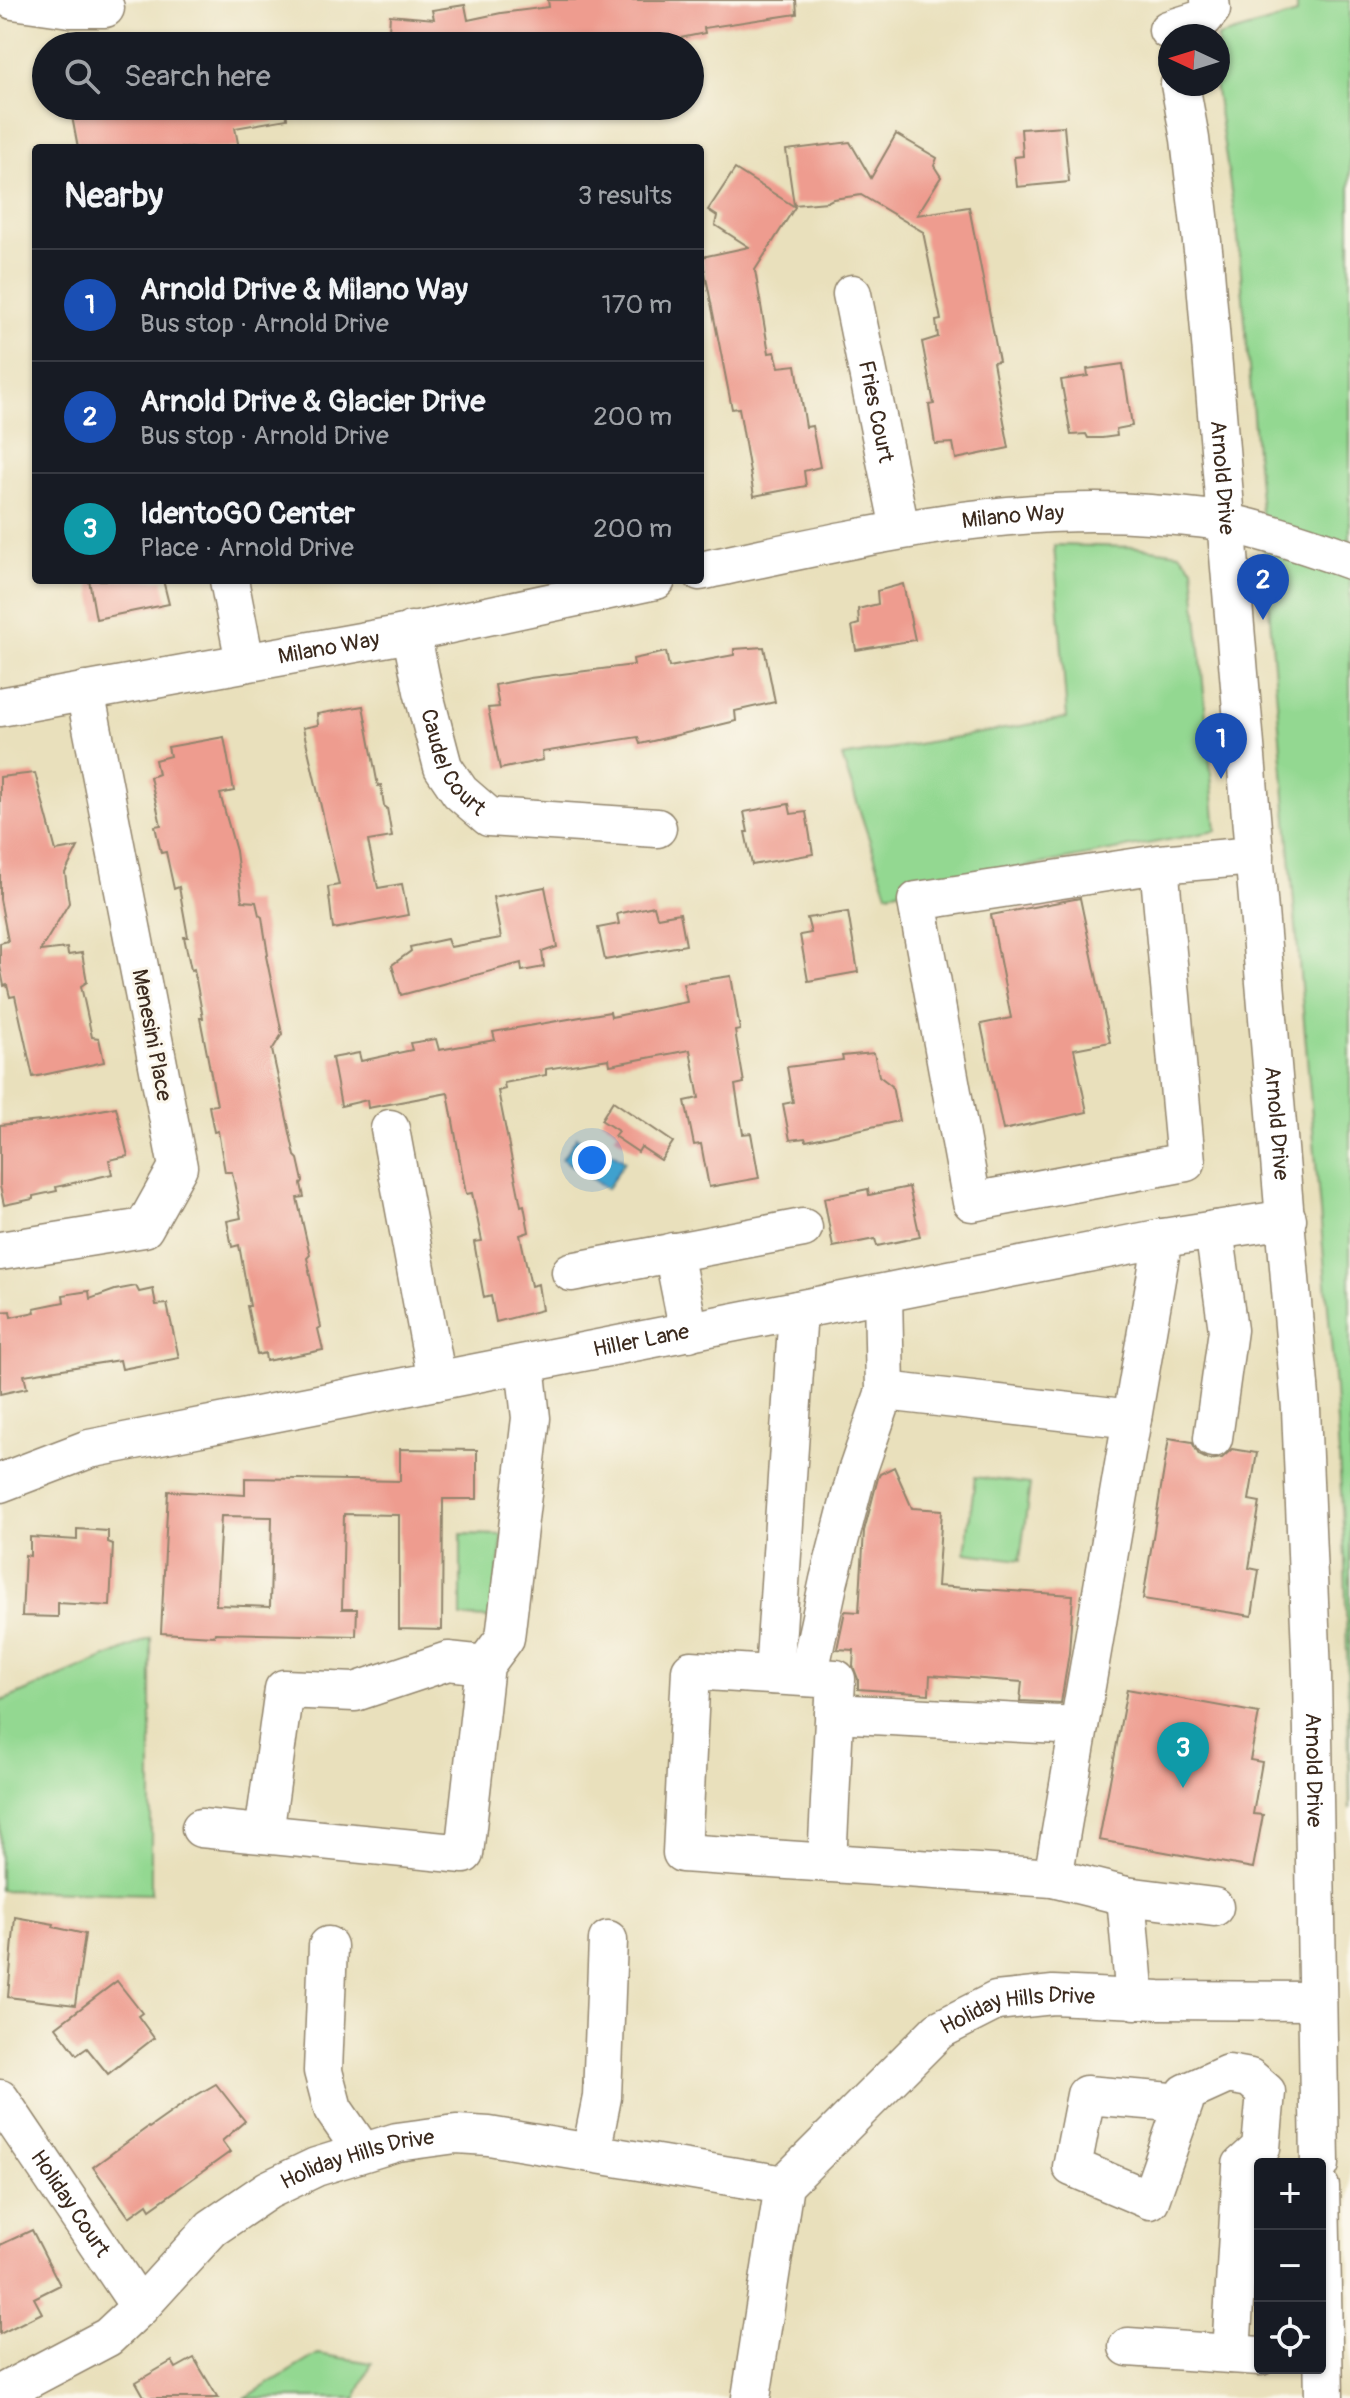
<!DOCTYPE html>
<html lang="en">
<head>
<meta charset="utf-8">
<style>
  :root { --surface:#171b24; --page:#242831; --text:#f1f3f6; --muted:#9ea1a6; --line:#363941; --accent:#d93025 }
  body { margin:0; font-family:Pangolin,sans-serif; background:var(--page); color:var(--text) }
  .controls { position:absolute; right:24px; bottom:24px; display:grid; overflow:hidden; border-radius:8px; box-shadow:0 2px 6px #0004 }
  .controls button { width:72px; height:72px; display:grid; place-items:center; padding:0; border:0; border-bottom:2px solid var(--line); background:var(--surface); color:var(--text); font:40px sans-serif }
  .compass { position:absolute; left:1158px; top:24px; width:72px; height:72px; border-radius:50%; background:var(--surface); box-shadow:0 2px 6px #0004; rotate:274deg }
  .you { position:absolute; left:592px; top:1160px; width:28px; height:28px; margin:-20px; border:6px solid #fff; border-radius:50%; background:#1a73e8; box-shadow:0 0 0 12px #1a73e833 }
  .badge { display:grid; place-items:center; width:52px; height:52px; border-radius:50%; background:var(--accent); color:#fff; font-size:26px; font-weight:700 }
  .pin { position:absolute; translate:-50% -66px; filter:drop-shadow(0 2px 4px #0008) }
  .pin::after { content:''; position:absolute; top:42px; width:28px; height:24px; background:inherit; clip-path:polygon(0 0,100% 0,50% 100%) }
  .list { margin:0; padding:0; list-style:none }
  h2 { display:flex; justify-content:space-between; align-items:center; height:104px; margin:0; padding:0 32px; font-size:34px }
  h2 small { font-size:26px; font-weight:400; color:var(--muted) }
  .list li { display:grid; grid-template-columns:52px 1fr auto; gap:24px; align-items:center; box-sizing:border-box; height:112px; padding:0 32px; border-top:2px solid var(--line) }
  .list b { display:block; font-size:30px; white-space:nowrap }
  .list p { margin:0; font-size:26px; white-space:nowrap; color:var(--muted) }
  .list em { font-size:26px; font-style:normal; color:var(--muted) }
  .icon { flex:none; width:44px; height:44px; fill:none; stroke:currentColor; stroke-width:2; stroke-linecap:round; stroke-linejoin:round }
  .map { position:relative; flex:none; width:1350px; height:2398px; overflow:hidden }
  .search { position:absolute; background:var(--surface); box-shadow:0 2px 6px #0004; left:32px; top:32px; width:672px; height:88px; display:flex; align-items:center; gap:20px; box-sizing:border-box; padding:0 28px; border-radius:44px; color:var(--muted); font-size:30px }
  .panel { position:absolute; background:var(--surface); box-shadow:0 2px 6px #0004; left:32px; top:144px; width:672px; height:440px; border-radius:8px }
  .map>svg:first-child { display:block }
  .green { fill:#93d891; stroke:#678158; stroke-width:2 }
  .water { fill:#4aadc9; stroke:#426c74; stroke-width:2 }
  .building { fill:#ee9c8f; fill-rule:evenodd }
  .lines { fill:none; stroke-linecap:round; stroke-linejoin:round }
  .minor-casing { stroke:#92856d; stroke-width:41 }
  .minor { stroke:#fff; stroke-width:38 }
  .labels { text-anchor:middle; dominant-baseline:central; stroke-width:6; stroke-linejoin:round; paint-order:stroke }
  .street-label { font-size:22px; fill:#3b2a1e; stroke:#fbf7ec }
</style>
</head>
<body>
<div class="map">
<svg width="1350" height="2398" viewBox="0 0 1350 2398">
  <rect width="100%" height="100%" fill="#fbf7ec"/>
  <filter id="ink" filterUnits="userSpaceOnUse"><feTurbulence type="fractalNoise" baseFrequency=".0125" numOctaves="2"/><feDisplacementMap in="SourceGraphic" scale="16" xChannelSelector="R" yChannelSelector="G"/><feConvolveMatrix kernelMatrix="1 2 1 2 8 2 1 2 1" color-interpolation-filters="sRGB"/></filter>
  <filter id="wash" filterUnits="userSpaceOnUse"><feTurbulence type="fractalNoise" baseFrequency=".006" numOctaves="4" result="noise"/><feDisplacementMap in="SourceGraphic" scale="32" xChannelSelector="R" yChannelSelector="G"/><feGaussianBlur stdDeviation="1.8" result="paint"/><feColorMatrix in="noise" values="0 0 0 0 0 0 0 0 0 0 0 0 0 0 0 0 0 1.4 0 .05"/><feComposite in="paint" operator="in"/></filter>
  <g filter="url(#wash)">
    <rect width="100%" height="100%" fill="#e9e0bc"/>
    <g class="green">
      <path d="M 1297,0 L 1350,0 L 1350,1809 L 1345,1558 L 1335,1390 L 1238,238 L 1215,84 L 1218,84 L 1218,37 L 1297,14 Z"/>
      <path d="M 1054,545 L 1136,547 L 1180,553 L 1193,568 L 1216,831 L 887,893 L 842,757 L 1067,718 Z"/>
      <path d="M 975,1477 L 1030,1484 L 1020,1560 L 965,1553 Z"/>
      <path d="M 461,1534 L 503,1535 L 492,1618 L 461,1617 Z"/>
      <path d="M 151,1638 L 151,1894 L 0,1890 L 0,1702 Z"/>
      <path d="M 318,2354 L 372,2363 L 356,2398 L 245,2398 Z"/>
    </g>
    <path class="water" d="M 577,1137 L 604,1155 L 608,1150 L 625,1161 L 607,1189 L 562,1159 Z"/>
    <g id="blocks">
      <g class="building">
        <path d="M 548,0 L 796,0 L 797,14 L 704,28 L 705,33 L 641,46 L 388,46 L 390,15 L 434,19 L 432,10 L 465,5 L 468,20 L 501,13 L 549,7 Z"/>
        <path d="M 70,106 L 286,106 L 287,119 L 235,128 L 239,148 L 78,148 Z"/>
        <path d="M 1064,126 L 1069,182 L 1017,187 L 1014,157 L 1023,156 L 1021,129 Z"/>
        <path d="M 896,134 L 937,158 L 934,166 L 941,177 L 917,215 L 969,207 L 999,361 L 993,362 L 1009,448 L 956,459 L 953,443 L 935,444 L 929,405 L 934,404 L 922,342 L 938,337 L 936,321 L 941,320 L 923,232 L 861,195 L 833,199 L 827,202 L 794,205 L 786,150 L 850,142 L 871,178 Z"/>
        <path d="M 735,169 L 795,207 L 755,270 L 769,353 L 775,352 L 779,367 L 796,365 L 806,427 L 812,426 L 820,467 L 804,471 L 806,486 L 754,496 L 739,408 L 732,409 L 702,257 L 749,247 L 715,225 L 717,216 L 708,210 Z"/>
        <path d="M 1123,364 L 1132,426 L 1116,429 L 1117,436 L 1102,438 L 1088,438 L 1086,434 L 1071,435 L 1061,380 L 1088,376 L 1087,369 Z"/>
        <path d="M 89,580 L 163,580 L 169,604 L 96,619 Z"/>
        <path d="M 903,584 L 915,640 L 856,650 L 852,626 L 859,624 L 858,609 L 878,604 L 877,591 Z"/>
        <path d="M 764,647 L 775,702 L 735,711 L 736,721 L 640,744 L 638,737 L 542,752 L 543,760 L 500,769 L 488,708 L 499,707 L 495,685 L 530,678 L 634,665 L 633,659 L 666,652 L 669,667 L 734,655 L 734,649 Z"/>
        <path d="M 363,706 L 378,786 L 381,785 L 384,806 L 387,808 L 392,837 L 368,841 L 378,888 L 402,884 L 408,915 L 333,929 L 328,887 L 339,885 L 303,728 L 318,725 L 317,714 Z"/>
        <path d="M 224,737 L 234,791 L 220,794 L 236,851 L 242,901 L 256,902 L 259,915 L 262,917 L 268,955 L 266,956 L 282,1034 L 272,1050 L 295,1156 L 298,1159 L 303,1181 L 301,1184 L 304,1197 L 297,1198 L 310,1255 L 307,1258 L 310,1271 L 309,1271 L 321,1327 L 318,1329 L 323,1350 L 266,1361 L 265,1353 L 257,1355 L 247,1306 L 250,1306 L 239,1245 L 232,1247 L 227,1221 L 241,1218 L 232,1172 L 225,1172 L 218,1131 L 214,1132 L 209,1106 L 217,1105 L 200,1018 L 203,1018 L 194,969 L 191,970 L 184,937 L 188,937 L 179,887 L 174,889 L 166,852 L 161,853 L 155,826 L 161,825 L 150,777 L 158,774 L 155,760 L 170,756 L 168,747 Z"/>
        <path d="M 35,773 L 56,851 L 78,847 L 65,873 L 69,903 L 40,951 L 67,948 L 68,955 L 82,953 L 87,982 L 81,986 L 92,1037 L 99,1038 L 104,1062 L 33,1077 L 15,996 L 10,997 L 7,985 L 4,986 L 0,966 L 0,943 L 8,941 L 0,899 L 0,777 Z"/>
        <path d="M 789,804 L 791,814 L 806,812 L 813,854 L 752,865 L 745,832 L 748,832 L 744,812 Z"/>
        <path d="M 545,887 L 557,947 L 542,952 L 544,967 L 522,971 L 521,963 L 401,995 L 392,965 L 411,951 L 410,947 L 447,939 L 450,947 L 501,938 L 493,897 Z"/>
        <path d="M 1080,898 L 1110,1042 L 1074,1049 L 1087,1112 L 1003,1130 L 981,1024 L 1011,1018 L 991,915 Z"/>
        <path d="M 654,906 L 657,917 L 680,913 L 686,945 L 605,960 L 598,928 L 619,924 L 617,914 Z"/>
        <path d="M 848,912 L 858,972 L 808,981 L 800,935 L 811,933 L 807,918 Z"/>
        <path d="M 731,976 L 740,1030 L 735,1031 L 744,1083 L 735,1085 L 743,1134 L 751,1133 L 759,1178 L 709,1187 L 701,1144 L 694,1145 L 685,1101 L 699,1098 L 690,1050 L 610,1065 L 609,1059 L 546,1069 L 546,1075 L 504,1083 L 505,1089 L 498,1091 L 521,1206 L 524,1205 L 529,1232 L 520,1235 L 531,1286 L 538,1284 L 542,1310 L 496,1322 L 491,1296 L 484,1298 L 474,1242 L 482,1241 L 472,1193 L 466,1194 L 448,1093 L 368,1108 L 367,1100 L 341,1106 L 332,1058 L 359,1053 L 361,1061 L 412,1050 L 410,1043 L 436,1039 L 439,1050 L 495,1040 L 493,1032 L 610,1012 L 611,1017 L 687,1002 L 683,983 Z"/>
        <path d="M 874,1053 L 879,1076 L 892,1086 L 899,1121 L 806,1141 L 805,1138 L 790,1140 L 783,1104 L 793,1102 L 787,1067 L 843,1060 L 842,1056 Z"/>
        <path d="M 613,1101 L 673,1142 L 661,1160 L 641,1147 L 638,1152 L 614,1136 L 618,1131 L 601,1120 Z"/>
        <path d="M 116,1107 L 128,1156 L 109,1160 L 112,1174 L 56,1187 L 57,1191 L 33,1196 L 33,1199 L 4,1205 L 0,1186 L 0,1125 L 51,1120 Z"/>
        <path d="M 909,1187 L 920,1237 L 877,1246 L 875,1239 L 833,1247 L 824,1198 L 868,1189 L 869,1195 Z"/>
        <path d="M 136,1286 L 139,1292 L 153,1289 L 156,1305 L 167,1304 L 179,1358 L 122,1369 L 120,1360 L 24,1375 L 27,1388 L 0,1394 L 0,1312 L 10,1311 L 11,1317 L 35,1312 L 34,1308 L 64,1302 L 63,1295 L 89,1291 L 90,1299 L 115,1290 Z"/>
        <path d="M 1169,1438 L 1192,1442 L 1199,1455 L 1209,1460 L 1222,1458 L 1232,1449 L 1257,1453 L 1249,1500 L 1260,1502 L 1249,1568 L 1259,1570 L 1252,1616 L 1143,1599 Z"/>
        <path d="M 400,1449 L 477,1450 L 477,1499 L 443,1499 L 442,1630 L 399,1629 L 399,1515 L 344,1514 L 342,1609 L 357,1609 L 356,1636 L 215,1633 L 214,1636 L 161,1633 L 168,1491 L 245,1495 L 245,1478 L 400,1481 ZM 221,1516 L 272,1517 L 270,1607 L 216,1605 Z"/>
        <path d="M 894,1467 L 912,1508 L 942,1510 L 937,1586 L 1073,1595 L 1069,1653 L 1061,1703 L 1020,1701 L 1022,1682 L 930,1675 L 929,1694 L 858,1689 L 858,1679 L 853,1666 L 854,1650 L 837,1649 L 845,1611 L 859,1612 L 864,1531 L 878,1478 L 880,1474 Z"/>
        <path d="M 77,1529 L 108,1531 L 108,1542 L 113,1544 L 110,1606 L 58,1603 L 58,1617 L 22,1616 L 25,1555 L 30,1556 L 30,1537 L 77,1540 Z"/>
        <path d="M 1127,1689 L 1259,1713 L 1250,1760 L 1262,1762 L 1253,1814 L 1263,1815 L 1253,1868 L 1099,1840 Z"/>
        <path d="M 15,1917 L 54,1924 L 53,1927 L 85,1934 L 75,2005 L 8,1997 Z"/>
        <path d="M 117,1981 L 142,2013 L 138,2016 L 154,2038 L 108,2074 L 87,2048 L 77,2055 L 56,2027 Z"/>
        <path d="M 216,2084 L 245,2121 L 222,2141 L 230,2152 L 150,2209 L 147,2204 L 129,2217 L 93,2167 L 148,2127 L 149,2128 L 190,2099 Z"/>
        <path d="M 32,2230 L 60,2285 L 34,2298 L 42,2313 L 0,2334 L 0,2245 Z"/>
        <path d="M 194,2358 L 218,2398 L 145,2398 L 136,2382 L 172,2361 L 176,2368 Z"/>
      </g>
    </g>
  </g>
  <g filter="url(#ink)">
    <use href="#blocks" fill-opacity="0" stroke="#92856d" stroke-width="2"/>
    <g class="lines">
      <defs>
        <g id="minor">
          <path d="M 13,0 L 70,8 L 105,8"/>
          <path d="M 1168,30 L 1203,19 L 1211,9 L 1210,0"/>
          <path id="s1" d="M 1180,84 L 1190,139 L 1204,259 L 1301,1409 L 1312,1674 L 1320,2164"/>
          <path id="s2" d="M 852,294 L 900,529"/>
          <path id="s3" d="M 700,571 C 848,540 998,503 1150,514 C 1176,516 1203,517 1228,523 C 1269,532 1311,546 1350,560"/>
          <path d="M 229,580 L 245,662"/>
          <path id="s4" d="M 411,631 L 423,691 L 443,767 L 460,792 L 489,817 L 657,828"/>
          <path id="s5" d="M 0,707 L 394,636 L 656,580"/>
          <path d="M 1159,864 L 1186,1162 L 972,1202 L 917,901 L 1159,864 L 1255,856"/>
          <path d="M 390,1129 L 437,1381"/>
          <path d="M 0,1251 L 144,1228 L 178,1167 L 85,691"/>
          <path d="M 673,1252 L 689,1332"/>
          <path d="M 571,1272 L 803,1228"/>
          <path d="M 885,1391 L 1132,1419"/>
          <path d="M 1213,1438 L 1228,1330 L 1214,1230"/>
          <path id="s6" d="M 0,1483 L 89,1449 L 1163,1238 L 1287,1219"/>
          <path d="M 774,1675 L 798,1310"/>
          <path d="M 808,1677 L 829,1580 L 857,1472 L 885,1391 L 883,1294"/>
          <path d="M 834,1713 L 1079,1726"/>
          <path d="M 201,1828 L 464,1854 L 485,1665 L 505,1638 L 531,1418 L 525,1364"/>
          <path d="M 264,1834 L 284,1689 L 355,1692 L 448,1661 L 485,1665"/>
          <path d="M 827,1863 L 836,1679 L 691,1670 L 682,1853 L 1053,1878 L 1126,1896 L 1214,1907"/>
          <path d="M 1053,1878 L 1163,1238"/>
          <path d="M 1126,1896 L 1135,2000"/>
          <path d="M 328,1946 L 323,2071 L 333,2109 L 362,2151"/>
          <path id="s7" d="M 0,2099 L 140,2307"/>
          <path d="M 1184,2103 L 1086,2095 L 1072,2167 L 1150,2200 L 1184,2103 L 1186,2093 L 1228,2074 L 1250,2078 L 1266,2092 L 1261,2148 L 1242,2165 L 1231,2354"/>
          <path d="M 591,2153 L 602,2097 L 608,1940"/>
          <path d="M 1320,2187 L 1324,2398"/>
          <path d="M 1128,2347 L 1260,2356"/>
          <path id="s8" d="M 0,2394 L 108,2337 L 140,2307 L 212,2228 L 268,2190 L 316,2167 L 397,2142 L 456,2134 L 489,2136 L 784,2185"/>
          <path id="s9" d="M 751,2398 L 784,2185 L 939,2030 L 996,2001 L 1053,1995 L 1159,2000 L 1317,2001"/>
        </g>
      </defs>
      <use href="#minor" class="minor-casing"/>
      <use href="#minor" class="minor"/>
    </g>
  </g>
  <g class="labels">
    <g class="street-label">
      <text stroke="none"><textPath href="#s2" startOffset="120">Fries Court</textPath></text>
      <text stroke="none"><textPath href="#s1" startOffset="396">Arnold Drive</textPath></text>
      <text stroke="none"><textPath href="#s3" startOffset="318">Milano Way</textPath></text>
      <text stroke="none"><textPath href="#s5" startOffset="334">Milano Way</textPath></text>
      <text stroke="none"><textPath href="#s4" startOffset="140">Caudel Court</textPath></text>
      <text transform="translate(152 1035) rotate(79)">Menesini Place</text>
      <text stroke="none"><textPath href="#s1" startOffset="1044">Arnold Drive</textPath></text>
      <text stroke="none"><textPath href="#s6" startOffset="658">Hiller Lane</textPath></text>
      <text stroke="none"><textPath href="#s1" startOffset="1692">Arnold Drive</textPath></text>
      <text stroke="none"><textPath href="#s9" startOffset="518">Holiday Hills Drive</textPath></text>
      <text stroke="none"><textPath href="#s8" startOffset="436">Holiday Hills Drive</textPath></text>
      <text stroke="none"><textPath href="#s7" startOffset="126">Holiday Court</textPath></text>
    </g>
  </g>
</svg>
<div class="controls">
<button>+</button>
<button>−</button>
<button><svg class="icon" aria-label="locate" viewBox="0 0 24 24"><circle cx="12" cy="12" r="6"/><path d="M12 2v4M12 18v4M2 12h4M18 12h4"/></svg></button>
</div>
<svg class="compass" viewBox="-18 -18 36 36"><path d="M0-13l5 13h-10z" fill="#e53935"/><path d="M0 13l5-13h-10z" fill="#9ea1a6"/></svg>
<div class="you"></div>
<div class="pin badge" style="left:1221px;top:779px;background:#1a4fb4">1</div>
<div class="pin badge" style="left:1263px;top:620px;background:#1a4fb4">2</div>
<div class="pin badge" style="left:1183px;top:1788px;background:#0f9aa8">3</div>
<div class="search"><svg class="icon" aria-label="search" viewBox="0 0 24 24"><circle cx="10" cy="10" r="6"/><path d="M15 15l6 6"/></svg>Search here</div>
<section class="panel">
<h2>Nearby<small>3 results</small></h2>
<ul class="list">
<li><span class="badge" style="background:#1a4fb4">1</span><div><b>Arnold Drive &amp; Milano Way</b><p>Bus stop · Arnold Drive</p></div><em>170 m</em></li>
<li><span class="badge" style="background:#1a4fb4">2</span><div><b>Arnold Drive &amp; Glacier Drive</b><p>Bus stop · Arnold Drive</p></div><em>200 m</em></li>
<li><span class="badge" style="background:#0f9aa8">3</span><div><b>IdentoGO Center</b><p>Place · Arnold Drive</p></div><em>200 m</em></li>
</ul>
</section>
</div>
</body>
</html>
